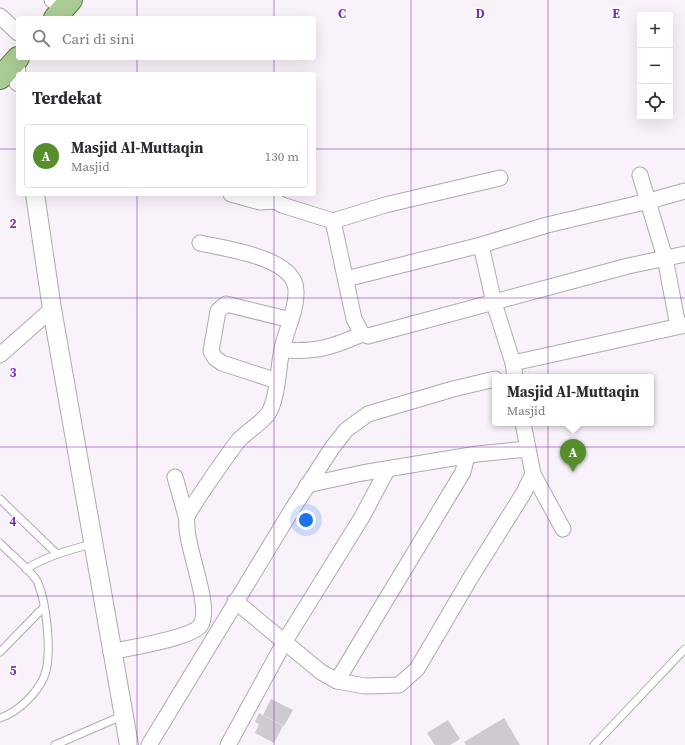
<!DOCTYPE html>
<html lang="id">
<head>
<meta charset="utf-8">
<style>
  :root { --surface:#fff; --page:#f7f7f7; --text:#2b2b33; --muted:#7c7c81; --line:#e1e1e2; --accent:#558e2a }
  body { margin:0; font-family:"Source Serif 4",serif; background:var(--page); color:var(--text) }
  .controls { position:absolute; right:12px; top:12px; display:grid; overflow:hidden; border-radius:4px; box-shadow:0 4px 16px #0002 }
  .controls button { width:36px; height:36px; display:grid; place-items:center; padding:0; border:0; border-bottom:1px solid var(--line); background:var(--surface); color:var(--text); font:20px sans-serif }
  .you { position:absolute; left:306px; top:520px; width:14px; height:14px; margin:-10px; border:3px solid #fff; border-radius:50%; background:#1a73e8; box-shadow:0 0 0 6px #1a73e833 }
  .badge { display:grid; place-items:center; width:26px; height:26px; border-radius:50%; background:var(--accent); color:#fff; font-size:13px; font-weight:700 }
  .pin { position:absolute; translate:-50% -33px; filter:drop-shadow(0 1px 2px #0008) }
  .pin::after { content:''; position:absolute; top:21px; width:14px; height:12px; background:inherit; clip-path:polygon(0 0,100% 0,50% 100%) }
  .popup { position:absolute; left:492px; top:374px; width:162px; height:52px; box-sizing:border-box; display:grid; place-content:center; border-radius:4px; background:var(--surface); filter:drop-shadow(0 1px 3px #0005); font-size:13px; white-space:nowrap; color:var(--muted) }
  .popup b { font-size:15px; color:var(--text) }
  .popup::after { content:''; position:absolute; left:50%; top:100%; margin-left:-8px; border:8px solid transparent; border-top-color:var(--surface) }
  .list { margin:0; padding:0; list-style:none }
  h2 { display:flex; justify-content:space-between; align-items:center; height:52px; margin:0; padding:0 16px; font-size:17px }
  h2 small { font-size:13px; font-weight:400; color:var(--muted) }
  .list li { display:grid; grid-template-columns:26px 1fr auto; gap:12px; align-items:center; box-sizing:border-box; height:64px; margin:0 8px 8px; padding:0 8px; border:1px solid var(--line); border-radius:4px }
  .list b { display:block; font-size:15px; white-space:nowrap }
  .list p { margin:0; font-size:13px; white-space:nowrap; color:var(--muted) }
  .list em { font-size:13px; font-style:normal; color:var(--muted) }
  .icon { flex:none; width:22px; height:22px; fill:none; stroke:currentColor; stroke-width:2; stroke-linecap:round; stroke-linejoin:round }
  .map { position:relative; flex:none; width:685px; height:745px; overflow:hidden }
  .search { position:absolute; background:var(--surface); box-shadow:0 4px 16px #0002; left:16px; top:16px; width:300px; height:44px; display:flex; align-items:center; gap:10px; box-sizing:border-box; padding:0 14px; border-radius:4px; color:var(--muted); font-size:15px }
  .panel { position:absolute; background:var(--surface); box-shadow:0 4px 16px #0002; left:16px; top:72px; width:300px; height:124px; border-radius:4px }
  .map>svg:first-child { display:block }
  .building { fill:#d0c9d1 }
  .lines { fill:none; stroke-linecap:round; stroke-linejoin:round }
  .service-casing { stroke:#afa9b0; stroke-width:9 }
  .minor-casing { stroke:#afa9b0; stroke-width:17 }
  .tertiary-casing { stroke:#afa9b0; stroke-width:20 }
  .primary-casing { stroke:#587b40; stroke-width:24 }
  .service { stroke:#fff; stroke-width:7 }
  .minor { stroke:#fff; stroke-width:15 }
  .tertiary { stroke:#fff; stroke-width:18 }
  .primary { stroke:#aacb94; stroke-width:22 }
  .grid { fill:none; stroke:#7b2cbf; stroke-width:1; stroke-opacity:0.55 }
  .grid-label { font-size:13px; text-anchor:middle; font-weight:bold; fill:#7b2cbf; stroke:#fff; stroke-width:3; stroke-linejoin:round; paint-order:stroke }
</style>
</head>
<body>
<div class="map">
<svg width="685" height="745" viewBox="0 0 685 745">
  <rect width="100%" height="100%" fill="#f9f2fa"/>
  <g class="building">
    <path d="M 271,699 L 293,710 L 284,726 L 263,715 Z"/>
    <path d="M 259,713 L 283,726 L 274,743 L 255,733 L 259,724 L 255,722 Z"/>
    <path d="M 504,718 L 520,745 L 466,745 L 464,742 Z"/>
    <path d="M 448,720 L 460,739 L 450,745 L 435,745 L 427,733 Z"/>
  </g>
  <g class="lines">
    <defs>
      <g id="service">
        <path d="M 0,499 L 56,553"/>
        <path d="M 0,543 C 8,552 35,574 38,583 C 47,606 51,648 46,671 C 41,690 19,712 0,718"/>
        <path d="M 26,569 C 47,556 69,550 92,544"/>
        <path d="M 0,652 L 44,607"/>
        <path d="M 55,745 L 124,715"/>
        <path d="M 594,745 L 685,649"/>
      </g>
      <g id="minor">
        <path d="M 52,0 L 63,9"/>
        <path d="M 0,16 L 18,33"/>
        <path d="M 640,175 L 665,258 L 678,326"/>
        <path d="M 231,194 L 260,202 L 275,201"/>
        <path d="M 271,194 L 275,201 L 282,205 L 333,221 L 385,205 L 500,178"/>
        <path d="M 333,221 L 354,319 L 362,334 L 368,336 L 628,266 L 685,254"/>
        <path d="M 481,245 L 494,303 L 513,363 L 515,377"/>
        <path d="M 346,279 L 481,245 L 547,225 L 649,201 L 685,191"/>
        <path d="M 282,350 C 316,352 331,348 362,334"/>
        <path d="M 0,355 L 52,309"/>
        <path d="M 513,363 L 685,325"/>
        <path d="M 277,381 L 222,363 L 215,358 L 211,351 L 218,311 L 226,304 L 291,320"/>
        <path d="M 533,474 L 563,529"/>
        <path d="M 175,477 L 186,516"/>
        <path d="M 307,485 L 362,473 L 477,454 L 527,449"/>
        <path d="M 235,601 L 321,672 L 337,681 L 463,472 L 467,456"/>
        <path d="M 111,652 C 128,648 191,638 200,626 C 214,607 183,544 187,517 C 187,512 233,447 239,440 C 248,431 260,424 268,414 C 278,399 278,367 282,349 C 286,330 297,310 296,291 C 296,257 225,249 200,243"/>
        <path d="M 337,681 L 365,686 L 399,685 L 417,669 L 471,577 L 523,494 L 533,474 L 523,423"/>
        <path d="M 149,745 L 293,508 L 332,448 L 346,430 L 368,414 L 453,389 L 495,379"/>
        <path d="M 228,745 L 285,641 L 362,517 L 387,470"/>
      </g>
      <g id="tertiary">
        <path d="M 15,62 L 18,82"/>
        <path d="M 35,194 L 52,309 L 129,745"/>
      </g>
      <g id="primary">
        <path d="M 55,18 L 71,0"/>
        <path d="M 0,78 L 18,58"/>
      </g>
    </defs>
    <use href="#service" class="service-casing"/>
    <use href="#minor" class="minor-casing"/>
    <use href="#tertiary" class="tertiary-casing"/>
    <use href="#primary" class="primary-casing"/>
    <use href="#service" class="service"/>
    <use href="#minor" class="minor"/>
    <use href="#tertiary" class="tertiary"/>
    <use href="#primary" class="primary"/>
  </g>
  <path class="grid" d="M 137,0 L 137,18M 274,0 L 274,18M 411,0 L 411,745M 548,0 L 548,745M 137,58 L 137,74M 274,58 L 274,74M 0,149 L 18,149M 314,149 L 685,149M 137,194 L 137,745M 274,194 L 274,745M 0,298 L 685,298M 0,447 L 685,447M 0,596 L 685,596"/>
  <g class="grid-label">
    <text x="342" y="18">C</text>
    <text x="480" y="18">D</text>
    <text x="616" y="18">E</text>
    <text x="13" y="228">2</text>
    <text x="13" y="377">3</text>
    <text x="13" y="526">4</text>
    <text x="13" y="675">5</text>
  </g>
</svg>
<div class="controls">
<button>+</button>
<button>−</button>
<button><svg class="icon" aria-label="locate" viewBox="0 0 24 24"><circle cx="12" cy="12" r="6"/><path d="M12 2v4M12 18v4M2 12h4M18 12h4"/></svg></button>
</div>
<div class="you"></div>
<div class="pin badge" style="left:573px;top:472px">A</div>
<div class="popup"><b>Masjid Al-Muttaqin</b>Masjid</div>
<div class="search"><svg class="icon" aria-label="search" viewBox="0 0 24 24"><circle cx="10" cy="10" r="6"/><path d="M15 15l6 6"/></svg>Cari di sini</div>
<section class="panel">
<h2>Terdekat<small></small></h2>
<ul class="list">
<li><span class="badge">A</span><div><b>Masjid Al-Muttaqin</b><p>Masjid</p></div><em>130 m</em></li>
</ul>
</section>
</div>
</body>
</html>
